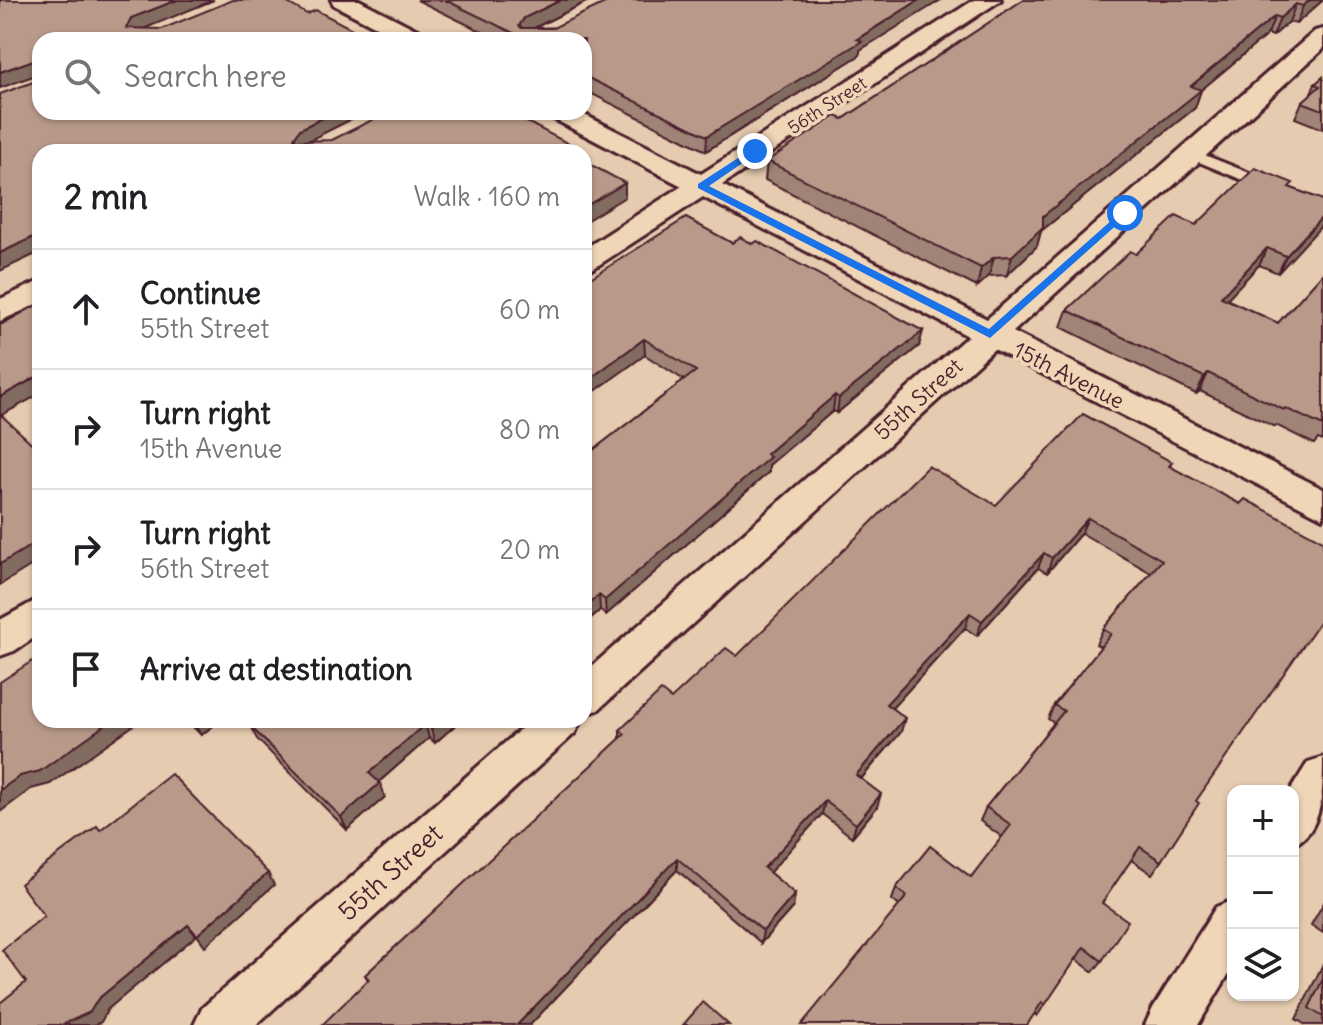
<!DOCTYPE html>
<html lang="en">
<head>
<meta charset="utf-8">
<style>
  :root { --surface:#fff; --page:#f2f2f2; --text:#202124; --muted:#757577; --line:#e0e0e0 }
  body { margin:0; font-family:Delius,sans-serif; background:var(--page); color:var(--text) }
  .controls { position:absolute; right:24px; bottom:24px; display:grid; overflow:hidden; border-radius:16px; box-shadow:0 2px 6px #0004 }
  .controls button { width:72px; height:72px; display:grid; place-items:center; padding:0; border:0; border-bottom:2px solid var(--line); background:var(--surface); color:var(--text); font:40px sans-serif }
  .stop { position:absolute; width:24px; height:24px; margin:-18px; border:6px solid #1a73e8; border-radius:50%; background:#fff }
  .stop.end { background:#1a73e8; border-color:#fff; box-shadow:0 2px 8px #0008 }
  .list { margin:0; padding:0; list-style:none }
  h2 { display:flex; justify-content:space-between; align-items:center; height:104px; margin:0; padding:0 32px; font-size:34px }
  h2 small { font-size:26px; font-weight:400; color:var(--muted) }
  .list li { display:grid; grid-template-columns:52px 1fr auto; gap:24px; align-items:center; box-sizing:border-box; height:120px; padding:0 32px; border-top:2px solid var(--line) }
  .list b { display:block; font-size:30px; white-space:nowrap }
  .list p { margin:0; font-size:26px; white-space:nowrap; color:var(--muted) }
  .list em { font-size:26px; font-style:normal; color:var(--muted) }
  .icon { flex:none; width:44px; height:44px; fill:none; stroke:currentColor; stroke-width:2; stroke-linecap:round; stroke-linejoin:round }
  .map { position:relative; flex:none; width:1323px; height:1025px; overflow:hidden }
  .search { position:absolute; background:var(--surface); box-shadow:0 2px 6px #0004; left:32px; top:32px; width:560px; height:88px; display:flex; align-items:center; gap:20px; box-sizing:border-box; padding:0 28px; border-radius:24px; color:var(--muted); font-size:30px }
  .panel { position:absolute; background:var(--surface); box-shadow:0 2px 6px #0004; left:32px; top:144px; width:560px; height:584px; border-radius:24px }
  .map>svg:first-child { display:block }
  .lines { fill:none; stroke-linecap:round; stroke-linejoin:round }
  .service-casing { stroke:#4a1f2b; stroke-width:6 }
  .minor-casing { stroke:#4a1f2b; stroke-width:6 }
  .service { fill:#efd6b7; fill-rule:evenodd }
  .minor { fill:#efd6b7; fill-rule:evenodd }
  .wall { fill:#9f8477; stroke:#4a1f2b; stroke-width:2 }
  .shaded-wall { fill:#826c61; stroke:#4a1f2b; stroke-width:2 }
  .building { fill:#b99a8a; stroke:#4a1f2b; stroke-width:2 }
  .route { fill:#1a73e8 }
  .labels { text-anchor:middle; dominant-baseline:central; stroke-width:7; stroke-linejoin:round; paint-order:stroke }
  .far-street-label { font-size:18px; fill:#4a1f2b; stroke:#efd6b7 }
  .street-label { font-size:22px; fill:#4a1f2b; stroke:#efd6b7 }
  .near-street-label { font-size:26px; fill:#4a1f2b; stroke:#efd6b7 }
</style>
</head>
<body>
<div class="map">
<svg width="1323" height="1025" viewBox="0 0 1323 1025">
  <rect width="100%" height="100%" fill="#e5cbaf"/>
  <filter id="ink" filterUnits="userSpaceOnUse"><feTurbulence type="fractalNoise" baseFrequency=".0125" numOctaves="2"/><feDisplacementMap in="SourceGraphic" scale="16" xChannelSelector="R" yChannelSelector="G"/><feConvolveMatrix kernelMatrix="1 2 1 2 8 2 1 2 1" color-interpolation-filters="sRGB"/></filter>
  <g filter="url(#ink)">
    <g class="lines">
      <defs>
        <path id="service" d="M 1192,150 L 1272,182 L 1274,185 L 1272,188 L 1262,188 L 1187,157 L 1185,154 Z"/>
        <g id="minor">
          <path d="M 331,0 L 359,0 L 427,35 L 431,40 L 401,40 L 334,5 Z"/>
          <path d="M 974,0 L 1001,0 L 722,185 L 987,319 L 1315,31 L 1323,29 L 1323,49 L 1013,332 L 1323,489 L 1323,518 L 994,349 L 598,710 L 584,715 L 584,673 L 968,336 L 703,197 L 594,268 L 584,271 L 584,249 L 682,186 L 550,117 L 546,112 L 579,112 L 701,174 Z"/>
          <path d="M 40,281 L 40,303 L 0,321 L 0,299 Z"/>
          <path d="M 40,598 L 40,634 L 14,651 L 0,656 L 0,620 Z"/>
          <path d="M 531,720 L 581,720 L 575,733 L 256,1025 L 194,1025 L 202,1008 Z"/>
          <path d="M 1323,757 C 1323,791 1323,831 1293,845 L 1293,791 L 1290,791 L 1308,762 Z"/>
          <path d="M 1233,900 L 1233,967 L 1198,1025 L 1145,1025 L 1153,1008 L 1216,907 Z"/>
        </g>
      </defs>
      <use href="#service" class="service-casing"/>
      <use href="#minor" class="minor-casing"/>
      <use href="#service" class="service"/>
      <use href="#minor" class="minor"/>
    </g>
    <g class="wall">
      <path d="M 417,0 L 590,0 L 534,28 L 914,16 L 860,50 L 860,55 L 706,151 L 584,90 L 584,40 L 499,40 Z"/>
      <path d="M 1023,0 L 1323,0 L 1296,24 L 1289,22 L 1273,36 L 1268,34 L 1201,90 L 1195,108 L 1041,231 L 1037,246 L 1007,275 L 989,276 L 977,287 L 765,180 L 767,161 L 843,119 Z"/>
      <path d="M 1323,77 L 1323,129 L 1295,118 L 1302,102 L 1310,95 L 1315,84 Z"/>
      <path d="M 1291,188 L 1323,200 L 1278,273 L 1259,265 L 1226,299 L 1278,323 L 1323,273 L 1323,441 L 1318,439 L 1314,444 L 1276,425 L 1275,427 L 1200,391 L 1196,394 L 1061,327 L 1067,310 L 1136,254 L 1196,225 Z"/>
      <path d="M 584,282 L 919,346 L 837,413 L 833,411 L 769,465 L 769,472 L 606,615 L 600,610 L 584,624 L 584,457 L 684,380 L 645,355 Z"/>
      <path d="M 1172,462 L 1170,466 L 1196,801 L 1161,861 L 1152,874 L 1131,860 L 1102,903 L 1102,961 L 1093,972 L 1076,959 L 1037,1016 L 892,900 L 896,888 L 971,877 L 1002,837 L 980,821 L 986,807 L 1054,723 L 1048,719 L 1054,705 L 1101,647 L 1096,644 L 1103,629 L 1151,573 L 1081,533 L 1047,573 L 1038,568 L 977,636 L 965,628 L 892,708 L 901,732 L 861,779 L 877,807 L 852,837 L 822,814 L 769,872 L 795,894 L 793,907 L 761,943 L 677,870 L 530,1025 L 368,980 L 365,975 L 620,739 L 620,730 L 671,699 L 737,656 L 996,505 Z"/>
      <path d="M 186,720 L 221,720 L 201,735 Z"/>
      <path d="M 257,720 L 461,720 L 435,743 L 429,738 L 379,782 L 385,797 L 347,830 L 257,739 L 250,726 Z"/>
      <path d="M 1323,904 L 1323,933 L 1311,925 Z"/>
      <path d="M 1323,964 L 1323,1025 L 1306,1025 L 1296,1019 Z"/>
    </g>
    <g class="shaded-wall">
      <path d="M 177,0 L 214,0 L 136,32 L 126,28 L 131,18 Z"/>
      <path d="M 561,0 L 590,0 L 526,32 L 519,26 L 524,18 Z"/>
      <path d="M 919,0 L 941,0 L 860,50 L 860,55 L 706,151 L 707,136 Z"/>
      <path d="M 1310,0 L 1323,0 L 1296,24 L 1303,6 Z"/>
      <path d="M 1296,4 L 1289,22 L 1273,36 L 1280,18 Z"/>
      <path d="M 1275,16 L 1268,34 L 1201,90 L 1195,108 L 1041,231 L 1037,246 L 1007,275 L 1012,256 L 1043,216 L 1191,86 Z"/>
      <path d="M 33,60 L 39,74 L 0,88 L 0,72 Z"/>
      <path d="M 334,112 L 366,112 L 304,143 L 298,152 L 294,138 L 300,129 Z"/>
      <path d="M 571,145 L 571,152 L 563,152 L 563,150 Z"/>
      <path d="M 625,183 L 625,197 L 584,222 L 584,207 Z"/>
      <path d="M 1323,216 L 1323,224 L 1278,273 L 1286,256 Z"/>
      <path d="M 40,234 L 40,252 L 0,271 L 0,253 Z"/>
      <path d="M 1267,248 L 1259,265 L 1213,314 L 1221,297 Z"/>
      <path d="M 994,257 L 989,276 L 977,287 L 981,268 Z"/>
      <path d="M 923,331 L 919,346 L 837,413 L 839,398 Z"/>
      <path d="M 644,339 L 645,355 L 584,399 L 584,383 Z"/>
      <path d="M 1208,373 L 1200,391 L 1196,394 L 1204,377 Z"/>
      <path d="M 40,375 L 40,394 L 0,416 L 0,397 Z"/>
      <path d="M 835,395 L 833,411 L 769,465 L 769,472 L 606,615 L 605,600 L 766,454 Z"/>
      <path d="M 1088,518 L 1081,533 L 1047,573 L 1052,558 Z"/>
      <path d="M 40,540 L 40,560 L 0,585 L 0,564 Z"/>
      <path d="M 1044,553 L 1038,568 L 977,636 L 982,621 Z"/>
      <path d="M 599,595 L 600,610 L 584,624 L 584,608 Z"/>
      <path d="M 970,613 L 965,628 L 882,719 L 886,704 Z"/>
      <path d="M 905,718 L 901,732 L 852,789 L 856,775 Z"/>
      <path d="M 112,720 L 141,720 L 50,784 L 31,789 L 0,812 L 0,790 L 20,776 Z"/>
      <path d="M 195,720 L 221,720 L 201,735 L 193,722 Z"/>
      <path d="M 442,720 L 461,720 L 435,743 L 431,729 Z"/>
      <path d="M 425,724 L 429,738 L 374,786 L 369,773 Z"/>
      <path d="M 380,783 L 385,797 L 347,830 L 341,817 Z"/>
      <path d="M 881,794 L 877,807 L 852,837 L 856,824 Z"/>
      <path d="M 825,801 L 822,814 L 762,881 L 764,868 Z"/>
      <path d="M 677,858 L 677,870 L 530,1025 L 517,1025 Z"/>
      <path d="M 268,873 L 274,885 L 205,946 L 197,935 Z"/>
      <path d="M 795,894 L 793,907 L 761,943 L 763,931 Z"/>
      <path d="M 188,925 L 196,936 L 108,1009 L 101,1022 L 94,1025 L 62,1025 L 98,999 Z"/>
    </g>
    <g class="building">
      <path d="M 0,0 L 177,0 L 131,18 L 126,28 L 162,29 L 233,0 L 282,0 L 307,14 L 316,10 L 373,40 L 40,40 L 40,112 L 334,112 L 300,129 L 294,138 L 297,141 L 332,140 L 388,112 L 508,112 L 571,145 L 563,150 L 567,152 L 40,152 L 40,234 L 0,253 L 0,94 L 36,81 L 37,63 L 33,60 L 0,72 Z"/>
      <path d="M 445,0 L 561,0 L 524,18 L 519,26 L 522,28 L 553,28 L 611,0 L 919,0 L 857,39 L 862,41 L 707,136 L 584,76 L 584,40 L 528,40 Z"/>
      <path d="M 1023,0 L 1310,0 L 1303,6 L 1296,4 L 1280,18 L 1275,16 L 1191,86 L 1201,90 L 1043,216 L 1043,227 L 1012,256 L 994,257 L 981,268 L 767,161 L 836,116 L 843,119 Z"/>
      <path d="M 1323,77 L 1323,110 L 1302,102 L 1320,86 L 1315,84 Z"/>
      <path d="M 584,161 L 625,183 L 584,207 Z"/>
      <path d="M 1255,168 L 1293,183 L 1289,187 L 1323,200 L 1323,216 L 1286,256 L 1267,248 L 1221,297 L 1278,323 L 1323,273 L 1323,426 L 1285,408 L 1284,410 L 1208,373 L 1204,377 L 1067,310 L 1130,251 L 1136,254 L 1176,216 L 1196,225 Z"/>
      <path d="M 686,218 L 732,243 L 740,237 L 753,244 L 757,241 L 923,331 L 839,398 L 835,395 L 766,454 L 770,457 L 605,600 L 599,595 L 584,608 L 584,457 L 696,371 L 644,339 L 584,383 L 584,282 Z"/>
      <path d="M 40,303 L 40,375 L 0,397 L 0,325 Z"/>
      <path d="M 0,414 L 39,450 L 40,450 L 40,540 L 0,564 Z"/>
      <path d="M 1083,414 L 1172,462 L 1169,466 L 1240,504 L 1245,499 L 1323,541 L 1323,617 L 1196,801 L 1199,803 L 1161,861 L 1140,847 L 1102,903 L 1128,921 L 1102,961 L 1084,947 L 1045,1005 L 1042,1002 L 1027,1025 L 801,1025 L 907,896 L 896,888 L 930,846 L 971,877 L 1011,825 L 986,807 L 1064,711 L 1054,705 L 1111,634 L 1103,629 L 1162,560 L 1088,518 L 1052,558 L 1044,553 L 982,621 L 970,613 L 886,704 L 905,718 L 856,775 L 881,794 L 856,824 L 825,801 L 764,868 L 795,894 L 763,931 L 677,858 L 517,1025 L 322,1025 L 369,979 L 365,975 L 625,734 L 620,730 L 661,691 L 671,699 L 726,648 L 737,656 L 928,466 L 996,505 Z"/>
      <path d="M 40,656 L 40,720 L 112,720 L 40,771 L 20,776 L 0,790 L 0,682 Z"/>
      <path d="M 257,720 L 442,720 L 431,729 L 425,724 L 369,773 L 380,783 L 341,817 L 250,726 Z"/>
      <path d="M 171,774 L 268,873 L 197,935 L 188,925 L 98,999 L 90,1012 L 62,1025 L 0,1025 L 0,1003 L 26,982 L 2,950 L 44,916 L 20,884 L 97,826 L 100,830 Z"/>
      <path d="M 1323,979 L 1323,1017 L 1309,1008 Z"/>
      <path d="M 703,1002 L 729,1025 L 683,1025 Z"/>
    </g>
  </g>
  <path class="route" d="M 752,149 L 760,151 L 709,186 L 989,329 L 1122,211 L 1130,213 L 990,338 L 698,188 L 698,184 Z"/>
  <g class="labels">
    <g class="far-street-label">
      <text transform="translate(827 105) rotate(-33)">56th Street</text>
    </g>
    <g class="street-label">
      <text transform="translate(1069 375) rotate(27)">15th Avenue</text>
      <text transform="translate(918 399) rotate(-42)">55th Street</text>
    </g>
    <g class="near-street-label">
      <text transform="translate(390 872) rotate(-42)">55th Street</text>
    </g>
  </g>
</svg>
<div class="controls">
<button>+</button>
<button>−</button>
<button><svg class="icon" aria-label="layers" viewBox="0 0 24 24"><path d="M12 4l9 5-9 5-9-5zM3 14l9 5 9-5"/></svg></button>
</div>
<div class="stop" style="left:1125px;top:213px"></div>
<div class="stop end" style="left:755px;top:151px"></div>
<div class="search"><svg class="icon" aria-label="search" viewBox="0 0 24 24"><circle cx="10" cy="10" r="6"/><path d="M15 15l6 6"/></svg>Search here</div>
<section class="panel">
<h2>2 min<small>Walk · 160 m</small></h2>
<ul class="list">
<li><svg class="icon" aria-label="ahead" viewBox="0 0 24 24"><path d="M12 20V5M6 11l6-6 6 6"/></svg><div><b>Continue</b><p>55th Street</p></div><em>60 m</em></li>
<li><svg class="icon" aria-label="right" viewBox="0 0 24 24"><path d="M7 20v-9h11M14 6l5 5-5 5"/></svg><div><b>Turn right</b><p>15th Avenue</p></div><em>80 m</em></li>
<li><svg class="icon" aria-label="right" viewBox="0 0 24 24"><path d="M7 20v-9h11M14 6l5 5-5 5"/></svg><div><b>Turn right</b><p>56th Street</p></div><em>20 m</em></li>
<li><svg class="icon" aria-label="arrive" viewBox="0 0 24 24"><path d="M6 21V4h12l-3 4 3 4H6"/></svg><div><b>Arrive at destination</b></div></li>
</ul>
</section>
</div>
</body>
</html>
